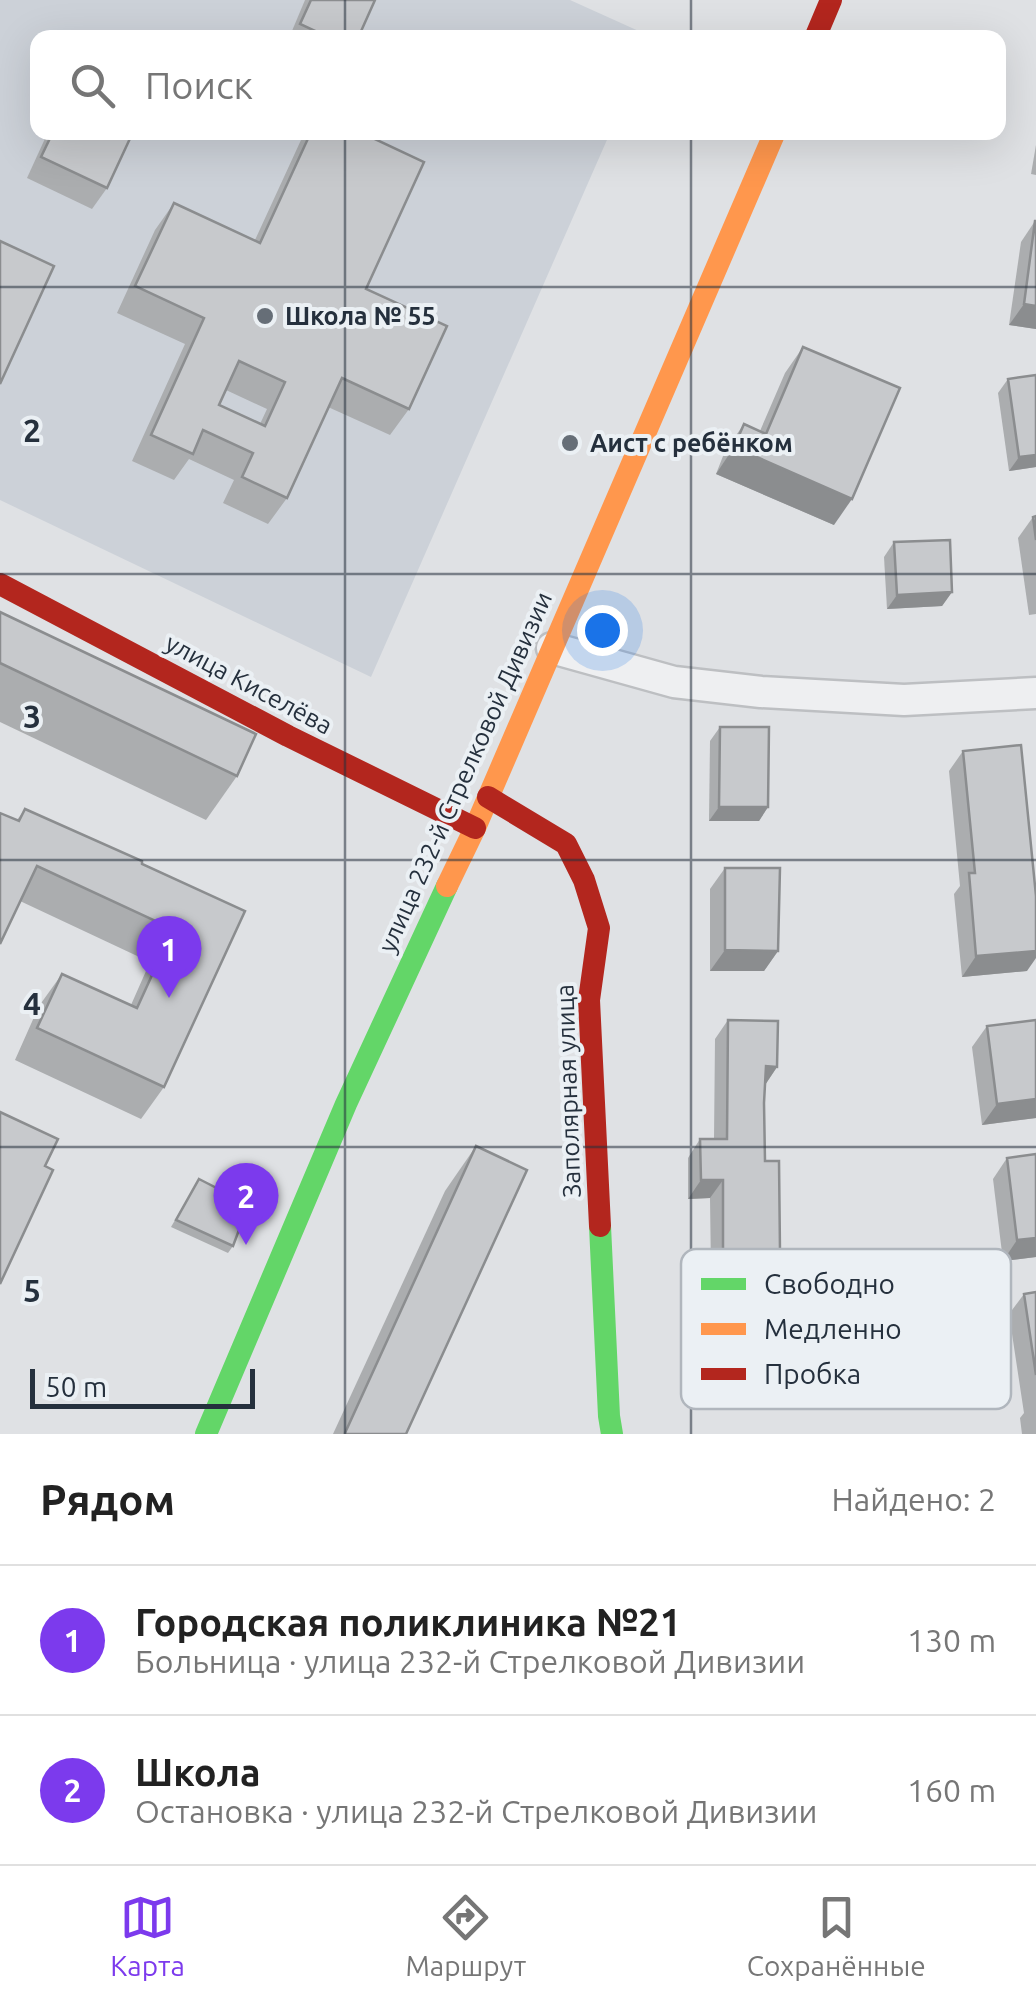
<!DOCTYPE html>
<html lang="ru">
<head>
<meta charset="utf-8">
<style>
  :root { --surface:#fff; --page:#f6f6f6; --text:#222; --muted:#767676; --line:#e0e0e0; --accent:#7c3aed }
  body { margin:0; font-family:Ubuntu,sans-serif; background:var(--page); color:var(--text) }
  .scale { position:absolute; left:30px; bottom:25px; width:225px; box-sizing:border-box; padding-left:10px; border:5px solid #25303d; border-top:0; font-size:28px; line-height:35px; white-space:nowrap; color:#25303d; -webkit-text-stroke:8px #ebf0f4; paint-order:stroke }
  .you { position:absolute; left:602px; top:630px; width:35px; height:35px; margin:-25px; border:8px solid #fff; border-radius:50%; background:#1a73e8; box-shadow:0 0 0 15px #1a73e833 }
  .badge { display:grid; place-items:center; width:65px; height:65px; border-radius:50%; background:var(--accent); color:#fff; font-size:32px; font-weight:700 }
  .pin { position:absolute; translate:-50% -82px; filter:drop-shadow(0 2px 5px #0008) }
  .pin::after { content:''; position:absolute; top:52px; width:35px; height:30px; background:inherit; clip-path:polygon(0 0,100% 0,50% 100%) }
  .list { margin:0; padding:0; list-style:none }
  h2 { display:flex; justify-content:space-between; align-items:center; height:130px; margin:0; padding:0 40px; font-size:42px }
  h2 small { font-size:32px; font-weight:400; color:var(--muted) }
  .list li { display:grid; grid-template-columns:65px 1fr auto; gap:30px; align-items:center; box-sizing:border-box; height:150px; padding:0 40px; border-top:2px solid var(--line) }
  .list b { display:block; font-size:38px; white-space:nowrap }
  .list p { margin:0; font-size:32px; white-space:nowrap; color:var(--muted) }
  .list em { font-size:32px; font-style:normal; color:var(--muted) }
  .icon { flex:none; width:55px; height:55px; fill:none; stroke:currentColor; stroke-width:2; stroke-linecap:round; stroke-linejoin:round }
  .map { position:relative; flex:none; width:1036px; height:1434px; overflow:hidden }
  .search { position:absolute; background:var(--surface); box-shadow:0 10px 40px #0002; left:30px; right:30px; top:30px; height:110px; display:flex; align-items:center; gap:25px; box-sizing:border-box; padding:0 35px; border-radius:20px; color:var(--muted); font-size:38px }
  .sheet { height:430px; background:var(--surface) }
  nav { display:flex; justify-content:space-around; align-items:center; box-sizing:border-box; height:140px; border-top:2px solid var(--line); background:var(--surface); font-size:28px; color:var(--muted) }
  nav a { display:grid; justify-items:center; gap:5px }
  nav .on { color:var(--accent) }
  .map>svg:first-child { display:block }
  .built { fill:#ccd1d8 }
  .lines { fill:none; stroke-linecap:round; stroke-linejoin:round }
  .street-casing { stroke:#bdbfc2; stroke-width:35 }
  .street { stroke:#eeeff1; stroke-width:30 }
  .fast { stroke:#63d668; stroke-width:22 }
  .slow { stroke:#ff974d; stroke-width:22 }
  .jam { stroke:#b3261e; stroke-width:22 }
  .wall { fill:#abadaf; fill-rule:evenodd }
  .shaded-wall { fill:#8b8d8f }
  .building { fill:#c7c9cc; stroke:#8b8d8f; stroke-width:2.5; fill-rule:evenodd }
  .grid { fill:none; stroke:#25303d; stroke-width:2.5; stroke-opacity:0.55 }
  .poi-dot { fill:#666e77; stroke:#ebf0f4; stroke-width:4 }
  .labels { text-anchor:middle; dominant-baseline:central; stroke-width:8; stroke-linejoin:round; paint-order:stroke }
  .poi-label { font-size:25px; font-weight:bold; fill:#25303d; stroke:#ebf0f4; text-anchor:start }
  .street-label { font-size:25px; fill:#25303d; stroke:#ebf0f4 }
  .key { fill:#ebf0f4; stroke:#b0b6bd; stroke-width:2.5 }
  .key-label { font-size:28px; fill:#25303d }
  .grid-label { font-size:32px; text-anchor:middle; font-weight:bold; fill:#25303d; stroke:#ebf0f4; stroke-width:8; stroke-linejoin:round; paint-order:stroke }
</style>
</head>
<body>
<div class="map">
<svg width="1036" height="1434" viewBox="0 0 1036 1434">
  <rect width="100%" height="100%" fill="#dfe1e4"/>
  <path class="built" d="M 0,0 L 570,0 L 652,37 L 38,38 L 38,132 L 610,133 L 371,677 L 0,500 Z"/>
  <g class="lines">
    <defs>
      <path id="street" d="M 552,648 L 674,682 L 761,692 L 904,700 L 1036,693"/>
    </defs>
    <use href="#street" class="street-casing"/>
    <use href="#street" class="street"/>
    <g class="fast">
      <path d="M 600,1226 L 609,1416 L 612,1434"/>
      <path d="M 206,1434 L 346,1104 L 447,886"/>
    </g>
    <path class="slow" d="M 447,886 L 475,828 L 775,132"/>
    <g class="jam">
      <path d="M 815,38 L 831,0"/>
      <path d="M 0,584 L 288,736 L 475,828"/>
      <path d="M 488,797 L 566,844 L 584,880 L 599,928 L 589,1000 L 600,1226"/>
    </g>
  </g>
  <g class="wall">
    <path d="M 305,0 L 375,0 L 358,38 L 289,38 Z"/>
    <path d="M 48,132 L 133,132 L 107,188 L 92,209 L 27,178 Z"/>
    <path d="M 306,132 L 360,132 L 366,289 L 409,409 L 390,435 L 328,407 L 287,498 L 268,524 L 223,503 L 234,480 L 189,459 L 174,480 L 132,461 L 185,344 L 117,313 L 155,230 L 174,203 L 255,240 L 301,140 ZM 226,390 L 267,409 L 260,424 L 219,405 Z"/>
    <path d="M 1036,145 L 1036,175 L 1031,174 Z"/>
    <path d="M 1035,221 L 1036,329 L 1009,325 L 1021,242 Z"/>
    <path d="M 803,347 L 834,525 L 716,474 L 725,451 L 744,424 L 760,431 L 785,373 Z"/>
    <path d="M 1036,375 L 1036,467 L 1009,471 L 998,393 L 1008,379 Z"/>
    <path d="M 1036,516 L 1036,614 L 1029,615 L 1018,538 L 1033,517 Z"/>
    <path d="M 894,542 L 952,592 L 942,606 L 887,609 L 884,557 Z"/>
    <path d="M 0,612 L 237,776 L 206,820 L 0,722 Z"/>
    <path d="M 720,727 L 768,807 L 759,821 L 709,821 L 710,741 Z"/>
    <path d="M 963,751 L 1027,971 L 962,977 L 954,894 L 960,886 L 949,771 Z"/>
    <path d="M 25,809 L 245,911 L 164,1087 L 141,1119 L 15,1060 L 39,1006 L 62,974 L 131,1005 L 150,962 L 20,901 L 17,820 Z"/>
    <path d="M 725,868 L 778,914 L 778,951 L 764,971 L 710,971 L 710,889 Z"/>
    <path d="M 728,1020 L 777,1067 L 765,1085 L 764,1103 L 765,1161 L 780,1251 L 767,1270 L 711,1270 L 710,1198 L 688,1199 L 688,1158 L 700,1139 L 714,1139 L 715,1039 Z"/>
    <path d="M 1036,1020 L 1036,1118 L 982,1125 L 972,1047 L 987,1026 Z"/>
    <path d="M 476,1146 L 406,1434 L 333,1434 L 445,1191 Z"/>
    <path d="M 1007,1158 L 1036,1257 L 1003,1261 L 993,1179 Z"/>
    <path d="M 199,1179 L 233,1246 L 228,1253 L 171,1227 Z"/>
    <path d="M 1036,1292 L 1036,1434 L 1022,1434 L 1020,1418 L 1024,1413 L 1009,1314 L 1024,1294 Z"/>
    <path d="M 727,1297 L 761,1400 L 712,1400 L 712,1317 Z"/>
  </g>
  <g class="shaded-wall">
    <path d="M 1024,304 L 1036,306 L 1036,329 L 1009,325 Z"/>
    <path d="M 734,447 L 852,499 L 834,525 L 716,474 Z"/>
    <path d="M 1036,455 L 1036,467 L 1009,471 L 1019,457 Z"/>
    <path d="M 952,592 L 942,606 L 887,609 L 897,595 Z"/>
    <path d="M 719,807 L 768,807 L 759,821 L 709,821 Z"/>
    <path d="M 725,950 L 778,951 L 764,971 L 710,971 Z"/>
    <path d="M 1036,951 L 1036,958 L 1027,971 L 962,977 L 976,956 Z"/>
    <path d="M 766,1066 L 777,1067 L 765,1085 Z"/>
    <path d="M 1036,1099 L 1036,1118 L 982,1125 L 997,1104 Z"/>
    <path d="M 701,1180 L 723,1180 L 710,1198 L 688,1199 Z"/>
    <path d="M 1036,1238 L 1036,1257 L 1003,1261 L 1017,1240 Z"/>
    <path d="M 780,1251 L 767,1270 L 711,1270 L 723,1252 Z"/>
    <path d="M 726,1379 L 776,1380 L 761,1400 L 712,1400 Z"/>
  </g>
  <g class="building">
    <path d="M 311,0 L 375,0 L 358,38 L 330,38 L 300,24 Z"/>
    <path d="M 53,132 L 133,132 L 107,188 L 41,157 Z"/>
    <path d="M 311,132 L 360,132 L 424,162 L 366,289 L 447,326 L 409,409 L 342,378 L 287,498 L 242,477 L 253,453 L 203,430 L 193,454 L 151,435 L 204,318 L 135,286 L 174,203 L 260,243 ZM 239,361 L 285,382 L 265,426 L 219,405 Z"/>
    <path d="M 1035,221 L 1036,221 L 1036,306 L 1024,304 Z"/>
    <path d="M 0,241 L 54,266 L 0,384 Z"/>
    <path d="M 803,347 L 900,388 L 852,499 L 734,447 L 744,424 L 766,434 Z"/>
    <path d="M 1036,375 L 1036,455 L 1019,457 L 1008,379 Z"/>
    <path d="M 1036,516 L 1036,540 L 1033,517 Z"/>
    <path d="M 950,540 L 952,592 L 897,595 L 894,542 Z"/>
    <path d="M 0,612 L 256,734 L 237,776 L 0,663 Z"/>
    <path d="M 720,727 L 769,727 L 768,807 L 719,807 Z"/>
    <path d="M 1021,745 L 1036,896 L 1036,951 L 976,956 L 969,873 L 975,873 L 963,751 Z"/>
    <path d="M 25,809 L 142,861 L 142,864 L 245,911 L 164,1087 L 37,1028 L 62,974 L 137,1008 L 173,929 L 37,866 L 0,944 L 0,813 L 19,821 Z"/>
    <path d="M 725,868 L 780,868 L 778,951 L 725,950 Z"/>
    <path d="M 728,1020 L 778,1021 L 777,1067 L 766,1066 L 764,1103 L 765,1161 L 779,1161 L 780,1251 L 723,1252 L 723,1180 L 701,1180 L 700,1139 L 727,1139 Z"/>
    <path d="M 1036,1020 L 1036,1099 L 997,1104 L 987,1026 Z"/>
    <path d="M 0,1112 L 58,1139 L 45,1166 L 53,1170 L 0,1284 Z"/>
    <path d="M 476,1146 L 527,1170 L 406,1434 L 347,1434 L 345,1433 Z"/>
    <path d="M 1036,1154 L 1036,1238 L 1017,1240 L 1007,1158 Z"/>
    <path d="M 199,1179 L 234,1197 L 240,1210 L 239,1230 L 233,1246 L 176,1220 Z"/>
    <path d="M 1036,1292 L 1036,1375 L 1024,1294 Z"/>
  </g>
  <path class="grid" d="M 345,0 L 345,38M 691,0 L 691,38M 345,132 L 345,1434M 691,132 L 691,1434M 0,287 L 1036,287M 0,574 L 1036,574M 0,860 L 1036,860M 0,1147 L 1036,1147"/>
  <g class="poi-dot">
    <circle cx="265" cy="316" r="10"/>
    <circle cx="570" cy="443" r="10"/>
  </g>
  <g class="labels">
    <g class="poi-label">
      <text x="285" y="316">Школа № 55</text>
      <text x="590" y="443">Аист с ребёнком</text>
    </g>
    <g class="street-label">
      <text transform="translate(249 684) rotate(28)">улица Киселёва</text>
      <text transform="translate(465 772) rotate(-66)">улица 232-й Стрелковой Дивизии</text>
      <text transform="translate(568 1091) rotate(-92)">Заполярная улица</text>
    </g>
  </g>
  <rect x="681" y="1249" width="330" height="160" rx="15" class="key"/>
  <rect x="701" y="1278" width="45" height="12" fill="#63d668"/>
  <rect x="701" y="1323" width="45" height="12" fill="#ff974d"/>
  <rect x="701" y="1368" width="45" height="12" fill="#b3261e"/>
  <g class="key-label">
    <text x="764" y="1294">Свободно</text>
    <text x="764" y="1339">Медленно</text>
    <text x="764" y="1384">Пробка</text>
  </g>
  <g class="grid-label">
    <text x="32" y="442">2</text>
    <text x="32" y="728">3</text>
    <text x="32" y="1015">4</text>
    <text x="32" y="1302">5</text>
  </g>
</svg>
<div class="scale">50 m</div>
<div class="you"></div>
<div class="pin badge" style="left:169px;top:998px">1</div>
<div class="pin badge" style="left:246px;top:1245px">2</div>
<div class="search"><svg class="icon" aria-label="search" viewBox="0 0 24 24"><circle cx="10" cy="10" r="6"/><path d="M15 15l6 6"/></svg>Поиск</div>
</div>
<section class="sheet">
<h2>Рядом<small>Найдено: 2</small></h2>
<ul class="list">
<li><span class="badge">1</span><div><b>Городская поликлиника №21</b><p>Больница · улица 232-й Стрелковой Дивизии</p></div><em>130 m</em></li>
<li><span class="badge">2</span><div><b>Школа</b><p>Остановка · улица 232-й Стрелковой Дивизии</p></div><em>160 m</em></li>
</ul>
</section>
<nav>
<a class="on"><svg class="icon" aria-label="map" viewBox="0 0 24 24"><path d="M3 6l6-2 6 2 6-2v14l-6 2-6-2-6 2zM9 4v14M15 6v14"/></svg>Карта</a>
<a><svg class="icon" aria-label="directions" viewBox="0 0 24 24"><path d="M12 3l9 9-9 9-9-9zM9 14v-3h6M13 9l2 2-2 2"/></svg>Маршрут</a>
<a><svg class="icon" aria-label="saved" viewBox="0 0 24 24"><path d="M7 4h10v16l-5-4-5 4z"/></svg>Сохранённые</a>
</nav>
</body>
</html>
